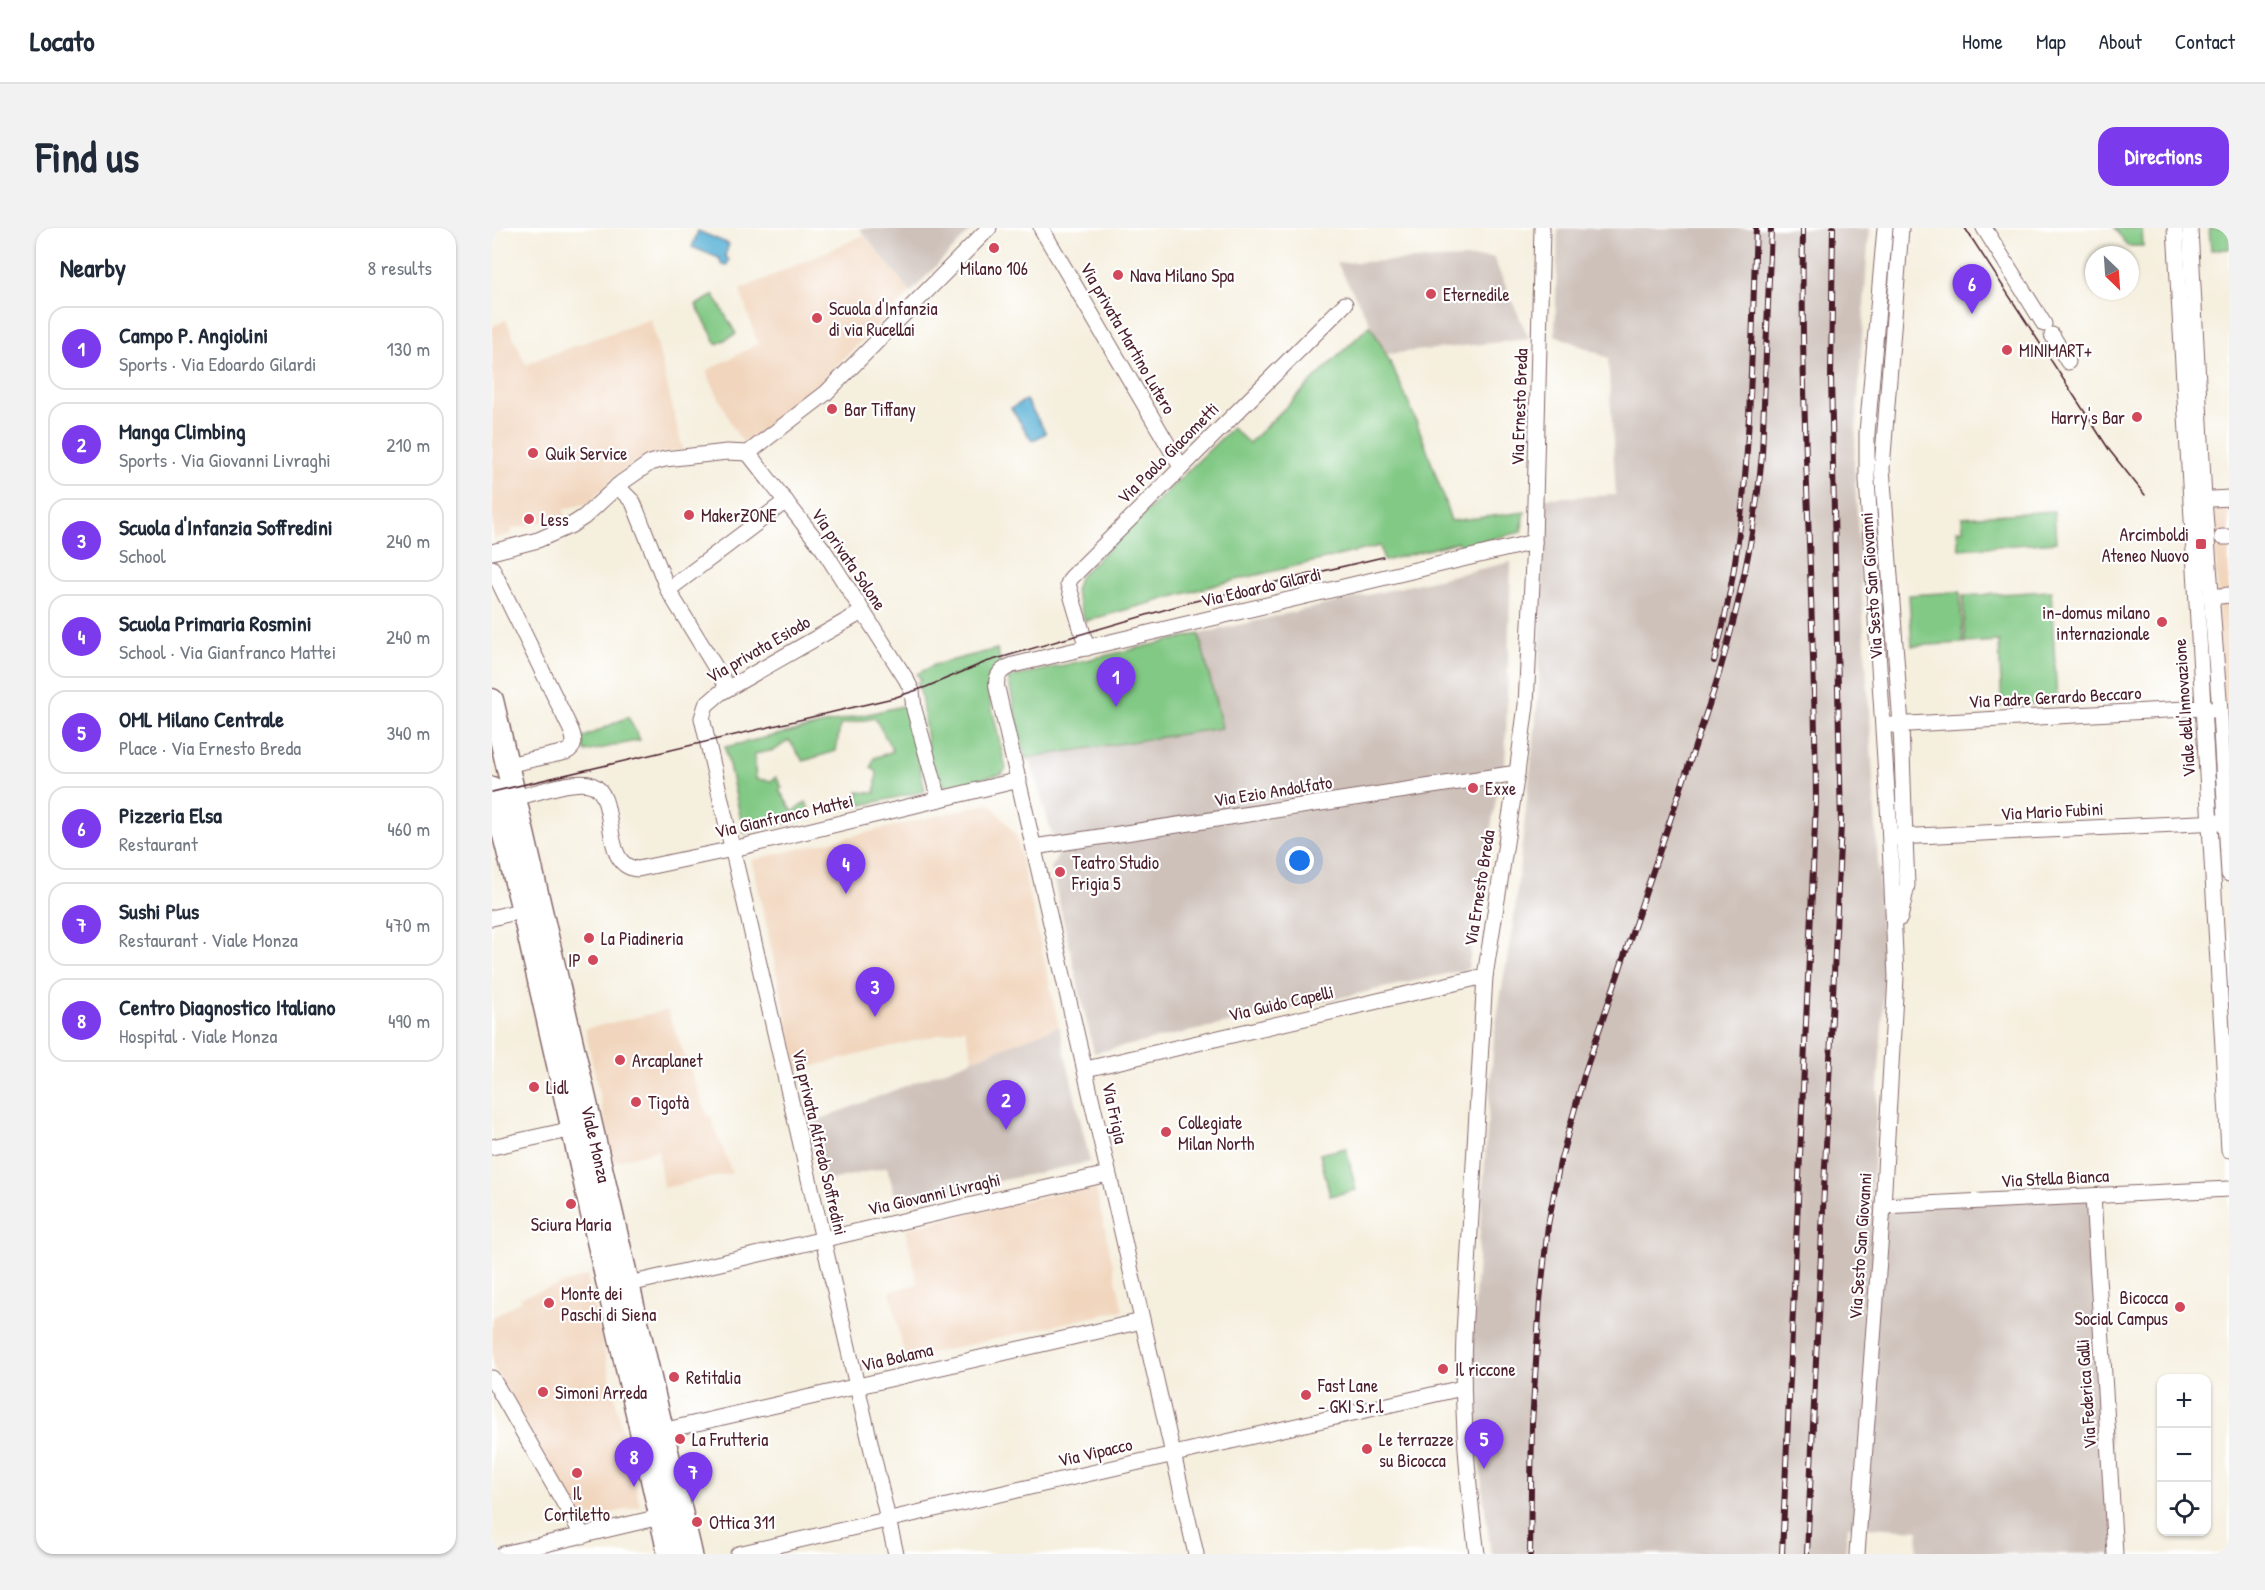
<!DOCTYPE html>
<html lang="en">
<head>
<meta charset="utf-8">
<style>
  :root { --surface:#fff; --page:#f2f2f3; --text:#1f2937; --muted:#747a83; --line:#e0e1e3; --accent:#7c3aed }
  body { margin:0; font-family:"Patrick Hand",sans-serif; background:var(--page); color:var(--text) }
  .controls { position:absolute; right:18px; bottom:18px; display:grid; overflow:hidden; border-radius:12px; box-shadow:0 2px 4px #0004 }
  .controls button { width:54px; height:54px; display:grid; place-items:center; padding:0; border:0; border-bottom:2px solid var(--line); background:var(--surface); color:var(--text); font:30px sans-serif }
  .compass { position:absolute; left:1593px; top:18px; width:54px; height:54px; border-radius:50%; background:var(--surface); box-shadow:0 2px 4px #0004; rotate:155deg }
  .you { position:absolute; left:808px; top:633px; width:21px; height:21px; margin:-15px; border:4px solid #fff; border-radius:50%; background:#1a73e8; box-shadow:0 0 0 9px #1a73e833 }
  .badge { display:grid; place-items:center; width:39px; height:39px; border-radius:50%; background:var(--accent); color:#fff; font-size:20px; font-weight:700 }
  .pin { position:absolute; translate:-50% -50px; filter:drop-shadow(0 2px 3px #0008) }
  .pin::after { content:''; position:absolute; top:32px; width:21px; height:18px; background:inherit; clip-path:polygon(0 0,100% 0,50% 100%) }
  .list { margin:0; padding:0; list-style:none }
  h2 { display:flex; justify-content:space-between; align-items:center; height:78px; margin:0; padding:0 24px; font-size:26px }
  h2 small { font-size:20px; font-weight:400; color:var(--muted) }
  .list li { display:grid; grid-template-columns:39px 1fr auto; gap:18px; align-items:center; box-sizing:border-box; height:84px; margin:0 12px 12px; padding:0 12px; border:2px solid var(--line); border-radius:18px }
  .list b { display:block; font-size:22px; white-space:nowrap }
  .list p { margin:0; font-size:20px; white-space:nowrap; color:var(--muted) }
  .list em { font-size:20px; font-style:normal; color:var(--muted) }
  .icon { flex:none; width:33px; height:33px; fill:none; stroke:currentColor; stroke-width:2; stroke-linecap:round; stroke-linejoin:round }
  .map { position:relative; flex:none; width:1737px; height:1326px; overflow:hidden; border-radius:18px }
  header { display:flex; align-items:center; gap:36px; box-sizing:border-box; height:84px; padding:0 30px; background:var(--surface); border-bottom:2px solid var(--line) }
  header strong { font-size:28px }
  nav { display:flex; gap:33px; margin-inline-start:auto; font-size:21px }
  .intro { display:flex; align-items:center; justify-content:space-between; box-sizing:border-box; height:144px; padding:0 36px }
  h1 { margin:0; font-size:42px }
  .button { padding:15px 27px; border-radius:18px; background:var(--accent); color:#fff; font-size:21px; font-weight:700 }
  main { display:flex; gap:36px; padding:0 36px }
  aside { flex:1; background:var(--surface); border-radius:18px; box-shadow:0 2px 4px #0004 }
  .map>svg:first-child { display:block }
  .built { fill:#f1d5bd }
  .industrial { fill:#cec1ba }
  .green { fill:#82c985; stroke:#667458; stroke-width:1.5 }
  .water { fill:#59b1d6; stroke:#526880; stroke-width:1.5 }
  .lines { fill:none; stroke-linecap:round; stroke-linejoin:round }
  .street-casing { stroke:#86686a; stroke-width:17 }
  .primary-casing { stroke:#86686a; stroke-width:25 }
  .street { stroke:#fff; stroke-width:15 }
  .primary { stroke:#fff; stroke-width:22 }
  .tram { stroke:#4a1f2b; stroke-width:1.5 }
  .rail-casing { stroke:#4a1f2b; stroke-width:6 }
  .rail { stroke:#fff; stroke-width:4; stroke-dasharray:11; stroke-linecap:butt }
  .poi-dot { fill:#d1495b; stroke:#fff; stroke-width:2 }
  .labels { text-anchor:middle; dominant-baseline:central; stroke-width:4.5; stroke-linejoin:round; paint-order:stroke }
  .poi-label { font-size:18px; fill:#4a1f2b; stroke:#fff; text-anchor:start }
  .street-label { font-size:18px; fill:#4a1f2b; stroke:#fff }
</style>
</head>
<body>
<header>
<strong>Locato</strong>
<nav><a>Home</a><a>Map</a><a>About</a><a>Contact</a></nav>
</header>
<div class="intro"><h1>Find us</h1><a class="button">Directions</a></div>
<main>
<aside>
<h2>Nearby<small>8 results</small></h2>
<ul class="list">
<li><span class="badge">1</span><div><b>Campo P. Angiolini</b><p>Sports · Via Edoardo Gilardi</p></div><em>130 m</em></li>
<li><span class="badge">2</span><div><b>Manga Climbing</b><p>Sports · Via Giovanni Livraghi</p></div><em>210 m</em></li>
<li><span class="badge">3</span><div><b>Scuola d'Infanzia Soffredini</b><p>School</p></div><em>240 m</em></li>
<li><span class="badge">4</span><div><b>Scuola Primaria Rosmini</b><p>School · Via Gianfranco Mattei</p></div><em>240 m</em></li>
<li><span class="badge">5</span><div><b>OML Milano Centrale</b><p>Place · Via Ernesto Breda</p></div><em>340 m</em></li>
<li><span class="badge">6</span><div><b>Pizzeria Elsa</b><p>Restaurant</p></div><em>460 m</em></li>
<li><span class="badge">7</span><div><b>Sushi Plus</b><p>Restaurant · Viale Monza</p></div><em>470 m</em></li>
<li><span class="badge">8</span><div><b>Centro Diagnostico Italiano</b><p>Hospital · Viale Monza</p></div><em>490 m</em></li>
</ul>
</aside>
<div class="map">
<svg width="1737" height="1326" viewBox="0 0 1737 1326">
  <rect width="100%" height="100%" fill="#fff"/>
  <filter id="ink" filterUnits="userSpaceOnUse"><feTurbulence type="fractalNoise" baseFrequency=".0167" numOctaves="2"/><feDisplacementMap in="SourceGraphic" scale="12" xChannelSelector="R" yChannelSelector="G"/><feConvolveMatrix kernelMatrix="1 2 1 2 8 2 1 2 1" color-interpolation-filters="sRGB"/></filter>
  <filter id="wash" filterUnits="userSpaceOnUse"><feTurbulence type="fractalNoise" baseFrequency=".008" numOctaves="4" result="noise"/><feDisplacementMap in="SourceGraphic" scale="24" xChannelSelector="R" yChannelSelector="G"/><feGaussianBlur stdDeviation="1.35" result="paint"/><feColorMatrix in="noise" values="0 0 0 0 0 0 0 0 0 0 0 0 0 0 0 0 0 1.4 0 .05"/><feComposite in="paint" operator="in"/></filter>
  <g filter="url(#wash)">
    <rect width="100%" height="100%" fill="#f5efde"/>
    <g class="built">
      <path d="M 372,7 L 419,64 L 294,188 L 252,216 L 241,200 L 214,143 L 266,116 L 248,62 Z"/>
      <path d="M 159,91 L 191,222 L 161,226 L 140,236 L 123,248 L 97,275 L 72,281 L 73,289 L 20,301 L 20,306 L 0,311 L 0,99 L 14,92 L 34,137 L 51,129 Z"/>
      <path d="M 1737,274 L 1737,478 L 1731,479 L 1721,278 Z"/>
      <path d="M 498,575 L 524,607 L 567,798 L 481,832 L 473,800 L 306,842 L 260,632 Z"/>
      <path d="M 175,782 L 216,889 L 218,888 L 240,945 L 171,960 L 166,922 L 122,934 L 93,801 Z"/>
      <path d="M 603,957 L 631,1082 L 413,1131 L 398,1063 L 426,1056 L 413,1000 Z"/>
      <path d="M 95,1048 L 148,1278 L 92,1292 L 55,1234 L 0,1136 L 0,1090 L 30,1072 L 28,1069 Z"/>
    </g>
    <g class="industrial">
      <path d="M 367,0 L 481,0 L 419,64 Z"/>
      <path d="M 1066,0 L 1377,0 L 1362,236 L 1393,748 L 1379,972 L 1602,958 L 1601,968 L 1627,1326 L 1425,1326 L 1427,1302 L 1356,1298 L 1353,1326 L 999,1326 L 977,1156 L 1002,807 L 1022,689 L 1046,473 L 1052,270 L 1124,267 L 1116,130 L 1063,107 Z"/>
      <path d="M 1001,29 L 1037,111 L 895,126 L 845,35 Z"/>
      <path d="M 1019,334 L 1013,546 L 1005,564 L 976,741 L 602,825 L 559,640 L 566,628 L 539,534 L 533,530 L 730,500 L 707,406 Z"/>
      <path d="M 567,798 L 598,934 L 460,963 L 406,978 L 395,939 L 330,954 L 316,896 Z"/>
    </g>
    <g class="green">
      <path d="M 1623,0 L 1650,0 L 1651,18 L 1635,18 Z"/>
      <path d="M 1717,0 L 1737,0 L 1737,21 L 1719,22 Z"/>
      <path d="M 222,67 L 244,106 L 225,116 L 204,77 Z"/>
      <path d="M 878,97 C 914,158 937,225 959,293 L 1033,284 L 1029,304 L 971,318 L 965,314 L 892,333 L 888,318 L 731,355 L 593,393 L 583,363 L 587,349 L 740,200 L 757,215 Z"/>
      <path d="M 1562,283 L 1564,314 L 1467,321 L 1465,302 L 1471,302 L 1470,289 Z"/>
      <path d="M 1559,363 L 1565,474 L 1510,478 L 1507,413 L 1473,415 L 1471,368 Z"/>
      <path d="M 1468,364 L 1471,415 L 1420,418 L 1417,367 Z"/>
      <path d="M 707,406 L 730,500 L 533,530 L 516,450 Z"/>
      <path d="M 505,421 L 509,436 L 500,446 L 496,463 L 514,541 L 509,546 L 453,559 L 438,536 L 429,466 L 425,455 L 429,452 L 425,446 L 442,437 Z"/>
      <path d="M 415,477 L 433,563 L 366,578 L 366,564 L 383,565 L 385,544 L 379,540 L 382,530 L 401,523 L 383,490 L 348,497 L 344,523 L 311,533 L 297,512 L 283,522 L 262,526 L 264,551 L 279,553 L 284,549 L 290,560 L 287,562 L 301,584 L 314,574 L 320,589 L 252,605 L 233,519 Z"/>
      <path d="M 136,489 L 148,512 L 94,524 L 86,512 Z"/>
      <path d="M 854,920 L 864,962 L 838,968 L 828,926 Z"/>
    </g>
    <g class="water">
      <path d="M 206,3 L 237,16 L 233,28 L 237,32 L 235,37 L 230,37 L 227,30 L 200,19 Z"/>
      <path d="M 534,172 L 554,205 L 540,213 L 519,180 Z"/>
    </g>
  </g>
  <g filter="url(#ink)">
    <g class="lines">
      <defs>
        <g id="street">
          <path d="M 549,0 L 689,239"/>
          <path d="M 1492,0 L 1552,96"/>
          <path d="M 1683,0 L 1737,922"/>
          <path d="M 1698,0 L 1712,271 L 1728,484 L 1737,646"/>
          <path d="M 1560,107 L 1576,134"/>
          <path d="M 256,225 L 331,321 L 414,451 L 420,463 L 422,481 L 447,571"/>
          <path d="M 125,258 L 141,274 L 176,362"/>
          <path d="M 1704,272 L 1737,270"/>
          <path d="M 1730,309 L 1737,309"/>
          <path d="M 0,324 L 46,312 L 78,298 L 92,289 L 129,255 L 158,235 L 173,231 L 235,224 L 256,225 L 334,165 L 497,0"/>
          <path d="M 0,340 L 79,502 C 83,512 84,519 74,524 L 15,537"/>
          <path d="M 1719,369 L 1737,367"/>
          <path d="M 370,384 L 228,465 L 214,477 L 210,490 L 404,1326"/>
          <path d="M 595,420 L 576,356 L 579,350 L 853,76"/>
          <path d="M 236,460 L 176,362 L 294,273"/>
          <path d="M 1399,497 L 1711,480 L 1719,482"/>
          <path d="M 23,570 C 42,566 83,550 100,557 C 128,567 107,639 146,641 L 241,621 L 527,552"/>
          <path d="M 1404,609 L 1728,594"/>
          <path d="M 542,619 L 1025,545"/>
          <path d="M 0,690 L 31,682"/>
          <path d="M 1408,690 L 1415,657 L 1413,610 L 1409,497 L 1390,240 L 1409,0"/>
          <path d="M 594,841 L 993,748"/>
          <path d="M 0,919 L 81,901"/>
          <path d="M 1601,968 L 1623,1326"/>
          <path d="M 1391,978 L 1737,961"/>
          <path d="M 137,1056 L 616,946"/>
          <path d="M 0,1150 L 91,1308"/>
          <path d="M 170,1203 L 650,1093"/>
          <path d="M 11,1326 L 168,1289"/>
          <path d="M 246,1326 L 970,1160"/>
          <path d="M 704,1326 L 505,460 C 503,448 509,441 521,437 L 1042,314"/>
          <path d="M 985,1326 C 975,1253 969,1180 972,1106 L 993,748 L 1025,545 L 1034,477 L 1042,314 L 1050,0"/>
          <path d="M 1365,1326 L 1391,978 L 1404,749 L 1397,594 L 1375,252 L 1375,205 L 1393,0"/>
        </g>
        <g id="primary">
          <path d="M 0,472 L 199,1326"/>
          <path d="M 0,560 L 31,682 L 177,1326"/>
        </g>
      </defs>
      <use href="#street" class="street-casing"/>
      <use href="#primary" class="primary-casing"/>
      <use href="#street" class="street"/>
      <use href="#primary" class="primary"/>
      <g class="tram">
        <path d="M 1473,0 L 1618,223 L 1653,267"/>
        <path d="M 0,564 L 401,470 L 434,459 L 494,434 L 699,374 L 891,329"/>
      </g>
      <defs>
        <g id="rail">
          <path d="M 1222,433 C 1261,292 1258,145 1264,0"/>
          <path d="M 1038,1326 L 1040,1195 L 1048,1073 L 1056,997 L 1068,934 L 1093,844 L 1221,465 C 1246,386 1263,308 1270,226 L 1279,0"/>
          <path d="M 1290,1326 L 1324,574 C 1323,383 1308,191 1311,0"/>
          <path d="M 1315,1326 L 1349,595 L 1339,149 L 1341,0"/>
        </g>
      </defs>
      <use href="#rail" class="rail-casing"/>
      <use href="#rail" class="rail"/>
    </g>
  </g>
  <g class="poi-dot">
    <circle cx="502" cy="20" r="6"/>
    <circle cx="626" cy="47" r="6"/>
    <circle cx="939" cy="66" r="6"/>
    <circle cx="325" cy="90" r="6"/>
    <circle cx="1515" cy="122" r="6"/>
    <circle cx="340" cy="181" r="6"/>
    <circle cx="1645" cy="189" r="6"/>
    <circle cx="41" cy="225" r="6"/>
    <circle cx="197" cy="287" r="6"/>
    <circle cx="37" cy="291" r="6"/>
    <rect x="1703" y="310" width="12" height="12" rx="3"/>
    <circle cx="1670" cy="394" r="6"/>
    <circle cx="981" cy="560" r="6"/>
    <circle cx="568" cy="644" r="6"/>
    <circle cx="97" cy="710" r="6"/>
    <circle cx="101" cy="732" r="6"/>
    <circle cx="128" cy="832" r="6"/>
    <circle cx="42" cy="859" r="6"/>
    <circle cx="144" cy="874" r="6"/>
    <circle cx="674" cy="904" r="6"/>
    <circle cx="79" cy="976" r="6"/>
    <circle cx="57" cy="1075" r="6"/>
    <circle cx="1688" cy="1079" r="6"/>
    <circle cx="951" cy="1141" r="6"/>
    <circle cx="182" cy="1149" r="6"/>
    <circle cx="51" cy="1164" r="6"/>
    <circle cx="814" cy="1167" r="6"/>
    <circle cx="188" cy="1211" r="6"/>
    <circle cx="875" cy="1221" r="6"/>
    <circle cx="85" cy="1245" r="6"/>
    <circle cx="205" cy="1294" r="6"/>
  </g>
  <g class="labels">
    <g class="poi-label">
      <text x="502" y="40" text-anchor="middle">Milano 106</text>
      <text x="638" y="47">Nava Milano Spa</text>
      <text x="951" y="66">Eternedile</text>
      <text x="337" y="80">Scuola d'Infanzia<tspan x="337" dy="21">di via Rucellai</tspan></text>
      <text x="1527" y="122">MINIMART+</text>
      <text x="352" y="181">Bar Tiffany</text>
      <text x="1633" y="189" text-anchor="end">Harry's Bar</text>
      <text x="53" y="225">Quik Service</text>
      <text x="209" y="287">MakerZONE</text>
      <text x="49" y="291">Less</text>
      <text x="1697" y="306" text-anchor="end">Arcimboldi<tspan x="1697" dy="21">Ateneo Nuovo</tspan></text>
      <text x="1658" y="384" text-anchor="end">in-domus milano<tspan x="1658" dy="21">internazionale</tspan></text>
      <text x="993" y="560">Exxe</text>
      <text x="580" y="634">Teatro Studio<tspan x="580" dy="21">Frigia 5</tspan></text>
      <text x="109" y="710">La Piadineria</text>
      <text x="89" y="732" text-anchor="end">IP</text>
      <text x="140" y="832">Arcaplanet</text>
      <text x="54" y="859">Lidl</text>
      <text x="156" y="874">Tigotà</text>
      <text x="686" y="894">Collegiate<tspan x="686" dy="21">Milan North</tspan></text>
      <text x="79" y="996" text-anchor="middle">Sciura Maria</text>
      <text x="69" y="1065">Monte dei<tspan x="69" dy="21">Paschi di Siena</tspan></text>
      <text x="1676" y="1069" text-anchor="end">Bicocca<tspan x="1676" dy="21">Social Campus</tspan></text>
      <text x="963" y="1141">Il riccone</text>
      <text x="194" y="1149">Retitalia</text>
      <text x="826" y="1157">Fast Lane<tspan x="826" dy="21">- GKI S.r.l</tspan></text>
      <text x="63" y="1164">Simoni Arreda</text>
      <text x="200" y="1211">La Frutteria</text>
      <text x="887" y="1211">Le terrazze<tspan x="887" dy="21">su Bicocca</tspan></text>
      <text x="85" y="1265" text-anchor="middle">Il<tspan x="85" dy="21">Cortiletto</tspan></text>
      <text x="217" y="1294">Ottica 311</text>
    </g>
    <g class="street-label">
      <text transform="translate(636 110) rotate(60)">Via privata Martino Lutero</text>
      <text transform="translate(1027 179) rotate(-88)">Via Ernesto Breda</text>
      <text transform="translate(676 225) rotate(-45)">Via Paolo Giacometti</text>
      <text transform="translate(357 331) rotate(56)">Via privata Solone</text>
      <text transform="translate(1379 358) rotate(-94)">Via Sesto San Giovanni</text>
      <text transform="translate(769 359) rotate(-13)">Via Edoardo Gilardi</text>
      <text transform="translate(266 421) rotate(-30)">Via privata Esiodo</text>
      <text transform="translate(1563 469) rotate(-3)">Via Padre Gerardo Beccaro</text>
      <text transform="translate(1692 480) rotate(-94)">Viale dell'Innovazione</text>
      <text transform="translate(781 563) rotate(-9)">Via Ezio Andolfato</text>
      <text transform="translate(1560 583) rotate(-3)">Via Mario Fubini</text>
      <text transform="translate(292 588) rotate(-13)">Via Gianfranco Mattei</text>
      <text transform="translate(987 660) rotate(-81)">Via Ernesto Breda</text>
      <text transform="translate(789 775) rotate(-13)">Via Guido Capelli</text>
      <text transform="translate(623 885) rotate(78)">Via Frigia</text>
      <text transform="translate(328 914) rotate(77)">Via privata Alfredo Soffredini</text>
      <text transform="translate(104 916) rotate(77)">Viale Monza</text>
      <text transform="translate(1563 950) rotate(-3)">Via Stella Bianca</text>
      <text transform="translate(442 966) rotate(-13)">Via Giovanni Livraghi</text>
      <text transform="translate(1368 1018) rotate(-86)">Via Sesto San Giovanni</text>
      <text transform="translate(405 1129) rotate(-13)">Via Bolama</text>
      <text transform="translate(1594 1166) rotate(-94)">Via Federica Galli</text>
      <text transform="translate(603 1224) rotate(-13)">Via Vipacco</text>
    </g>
  </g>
</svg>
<div class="controls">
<button>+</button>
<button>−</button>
<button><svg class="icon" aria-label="locate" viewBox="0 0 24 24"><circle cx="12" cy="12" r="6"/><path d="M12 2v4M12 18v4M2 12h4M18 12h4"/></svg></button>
</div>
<svg class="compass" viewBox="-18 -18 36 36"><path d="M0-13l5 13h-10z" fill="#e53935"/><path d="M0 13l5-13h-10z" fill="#747a83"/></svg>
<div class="you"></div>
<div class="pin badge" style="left:624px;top:479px">1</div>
<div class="pin badge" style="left:514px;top:902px">2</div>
<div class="pin badge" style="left:383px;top:789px">3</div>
<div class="pin badge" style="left:354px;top:666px">4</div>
<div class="pin badge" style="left:992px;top:1241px">5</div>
<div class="pin badge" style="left:1480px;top:86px">6</div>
<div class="pin badge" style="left:201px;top:1274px">7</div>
<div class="pin badge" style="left:142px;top:1259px">8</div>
</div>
</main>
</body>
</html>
